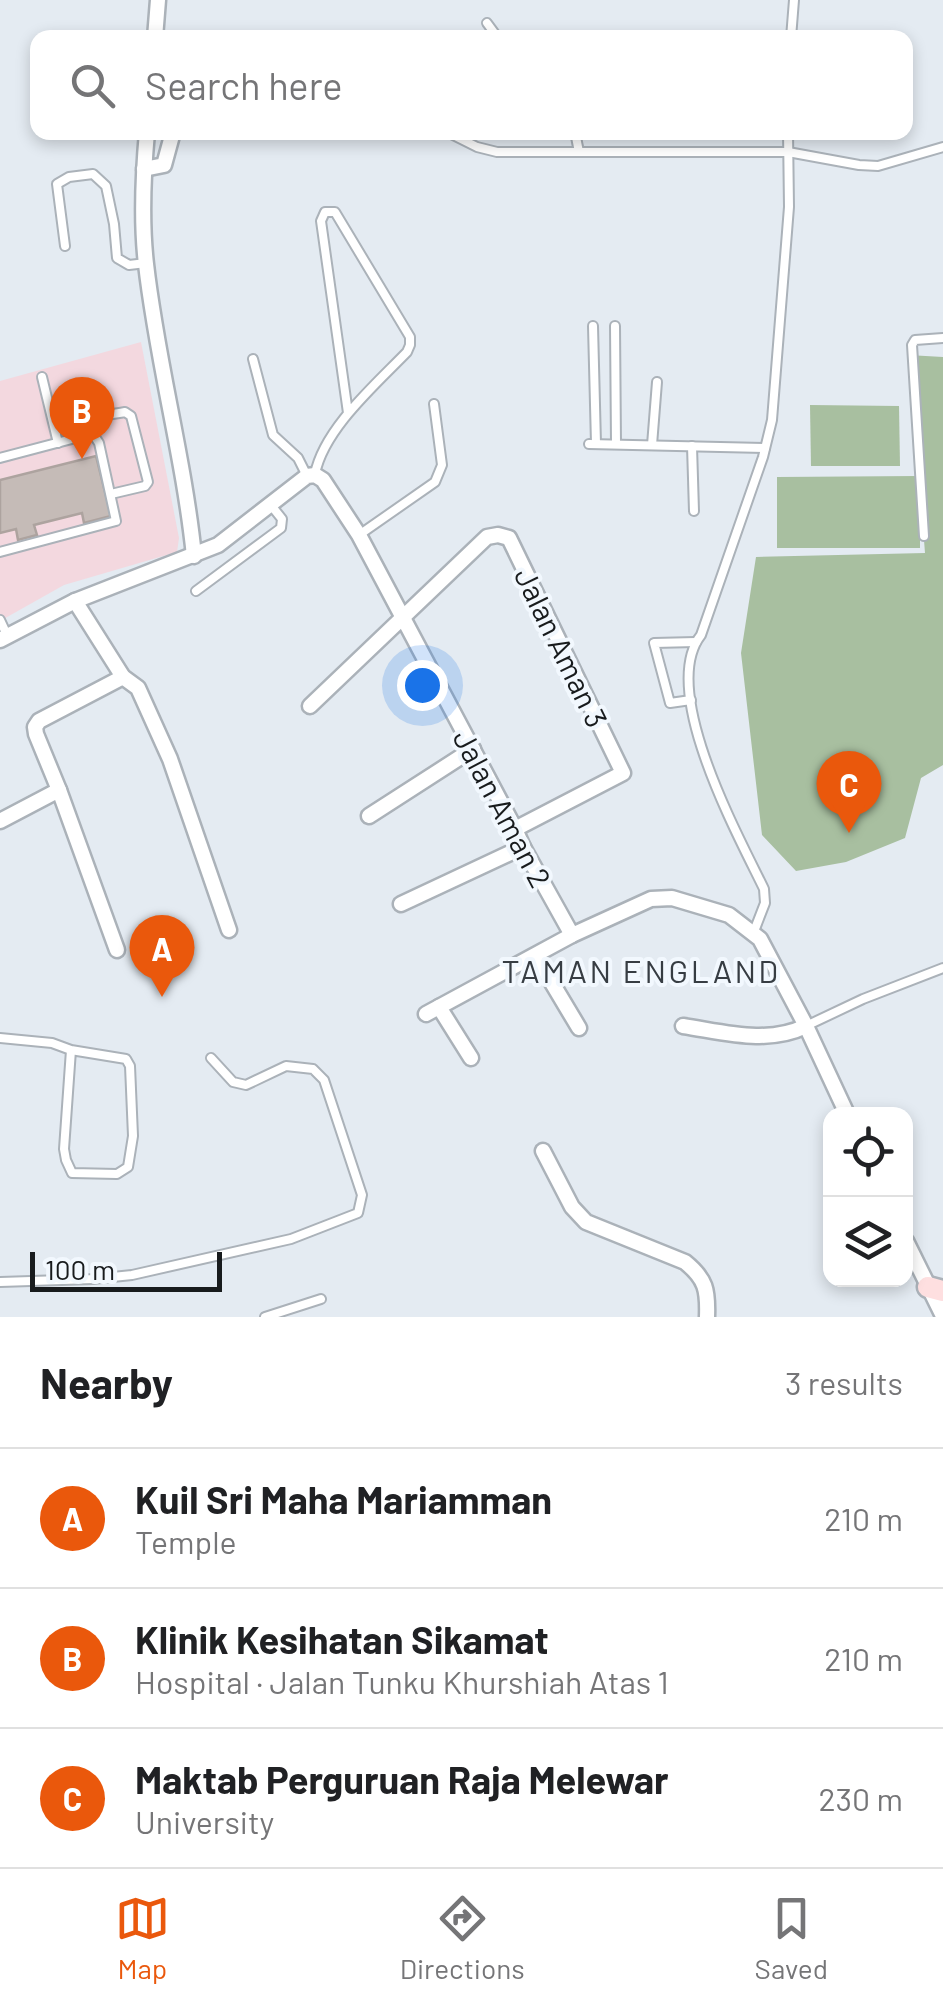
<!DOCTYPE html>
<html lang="en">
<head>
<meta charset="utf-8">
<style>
  :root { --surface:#fff; --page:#f2f2f2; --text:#202124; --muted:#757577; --line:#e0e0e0; --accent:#ea580c }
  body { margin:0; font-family:Barlow,sans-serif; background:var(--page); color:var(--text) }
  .controls { position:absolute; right:30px; bottom:30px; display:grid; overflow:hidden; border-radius:20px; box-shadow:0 5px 15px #0003 }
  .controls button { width:90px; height:90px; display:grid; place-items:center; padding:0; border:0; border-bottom:2px solid var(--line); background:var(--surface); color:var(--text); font:50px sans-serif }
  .scale { position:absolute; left:30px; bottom:25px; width:192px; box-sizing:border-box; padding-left:10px; border:5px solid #181b1d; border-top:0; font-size:28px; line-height:35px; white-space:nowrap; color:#181b1d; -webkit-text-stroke:8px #f2f8fe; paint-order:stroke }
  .you { position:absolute; left:422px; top:685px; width:35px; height:35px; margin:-25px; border:8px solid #fff; border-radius:50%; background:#1a73e8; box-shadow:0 0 0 15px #1a73e833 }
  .badge { display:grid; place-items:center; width:65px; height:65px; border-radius:50%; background:var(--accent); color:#fff; font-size:32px; font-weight:700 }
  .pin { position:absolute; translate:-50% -82px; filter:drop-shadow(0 2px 5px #0008) }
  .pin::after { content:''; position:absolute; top:52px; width:35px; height:30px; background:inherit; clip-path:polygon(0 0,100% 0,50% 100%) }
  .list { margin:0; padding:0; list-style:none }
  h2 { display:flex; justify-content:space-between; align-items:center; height:130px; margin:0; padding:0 40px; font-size:42px }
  h2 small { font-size:32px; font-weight:400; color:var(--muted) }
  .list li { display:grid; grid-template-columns:65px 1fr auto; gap:30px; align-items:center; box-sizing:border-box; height:140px; padding:0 40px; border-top:2px solid var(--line) }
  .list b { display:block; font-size:38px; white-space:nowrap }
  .list p { margin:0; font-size:32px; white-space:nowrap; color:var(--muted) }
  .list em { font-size:32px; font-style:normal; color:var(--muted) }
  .icon { flex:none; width:55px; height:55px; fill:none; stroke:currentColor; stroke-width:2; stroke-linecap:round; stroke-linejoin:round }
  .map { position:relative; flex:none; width:943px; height:1317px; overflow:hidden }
  .search { position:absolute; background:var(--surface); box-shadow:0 5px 15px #0003; left:30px; right:30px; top:30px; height:110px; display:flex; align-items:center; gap:25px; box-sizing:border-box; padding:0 35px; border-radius:20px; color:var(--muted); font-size:38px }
  .sheet { height:550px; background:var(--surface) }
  nav { display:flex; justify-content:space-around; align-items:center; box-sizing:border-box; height:140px; border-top:2px solid var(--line); background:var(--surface); font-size:28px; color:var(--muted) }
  nav a { display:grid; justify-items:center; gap:5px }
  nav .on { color:var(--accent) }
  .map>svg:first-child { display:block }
  .medical { fill:#f3d8df }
  .green { fill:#a8bfa0 }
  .building { fill:#c5bbb7; stroke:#ada39f; stroke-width:2.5 }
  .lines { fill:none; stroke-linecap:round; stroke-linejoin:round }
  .lane-casing { stroke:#abb2b9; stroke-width:12 }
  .street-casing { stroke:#abb2b9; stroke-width:19 }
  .secondary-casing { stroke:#abb2b9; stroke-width:25 }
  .lane { stroke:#fff; stroke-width:8 }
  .street { stroke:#fff; stroke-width:14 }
  .secondary { stroke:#fedfe0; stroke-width:20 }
  .labels { text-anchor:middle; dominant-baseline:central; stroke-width:8; stroke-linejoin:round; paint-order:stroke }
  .street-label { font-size:30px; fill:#181b1d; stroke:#f2f8fe }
  .neighbourhood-label { font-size:32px; letter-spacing:2.5px; fill:#373d43; stroke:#f2f8fe }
</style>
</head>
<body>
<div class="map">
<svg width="943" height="1317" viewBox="0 0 943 1317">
  <rect width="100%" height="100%" fill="#e4ebf2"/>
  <path class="medical" d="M 141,342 L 179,538 L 177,552 L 64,585 L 0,621 L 0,381 Z"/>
  <g class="green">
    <path d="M 908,355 L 943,357 L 943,765 L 921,778 L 905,838 L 846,862 L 796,871 L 762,835 L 741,653 L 756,557 L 925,553 L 920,488 L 920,548 L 777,548 L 777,477 L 918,476 Z"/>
    <path d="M 810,405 L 899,406 L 900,466 L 811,466 Z"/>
  </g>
  <path class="building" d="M 96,456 L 111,516 L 84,523 L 82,513 L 34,525 L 37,535 L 18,540 L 16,529 L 0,533 L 0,480 Z"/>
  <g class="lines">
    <defs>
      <g id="lane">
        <path d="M 487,23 L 498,38"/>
        <path d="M 791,38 L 794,0"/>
        <path d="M 447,132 L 477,147 L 497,152 L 788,152 L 859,165 L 878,166 L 943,147"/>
        <path d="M 575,132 L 579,152"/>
        <path d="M 65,246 L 57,184 L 69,177 L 93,174 L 106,186 L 114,224 L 117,258 L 129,265 L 146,263"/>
        <path d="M 593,326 L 596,444"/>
        <path d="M 615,326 L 616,444"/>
        <path d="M 253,359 L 273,435 L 298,458 L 307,476"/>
        <path d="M 42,377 L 58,443"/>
        <path d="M 92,435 C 97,413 104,416 125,412 L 131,416 L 148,482 L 145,486 L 111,494"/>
        <path d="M 589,444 L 765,448"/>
        <path d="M 652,445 L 657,382"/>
        <path d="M 692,446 L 694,511"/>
        <path d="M 0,458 L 87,435 L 95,437 L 99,443 L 116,521 L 0,552"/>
        <path d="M 315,474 C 324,429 375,385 407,352 L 410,345 L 410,337 L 335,212 L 325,212 L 321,221 L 348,413"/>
        <path d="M 359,535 L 435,482 L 442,465 L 434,404"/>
        <path d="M 924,536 L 912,345 L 915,340 L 943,338"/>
        <path d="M 196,591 L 281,528 L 282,519 L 270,504"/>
        <path d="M 0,620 L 7,635"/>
        <path d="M 691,700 L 670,703 L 654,643 L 696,642"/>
        <path d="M 753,934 L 765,903 L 764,889 C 738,835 658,690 701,635 L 763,457 L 772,420 L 789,207 L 788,132"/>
        <path d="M 806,1026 L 863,999 L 943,968"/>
        <path d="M 0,1038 L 52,1043 L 71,1050 L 126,1059 L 130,1066 L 133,1136 L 128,1167 L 117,1174 L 72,1173 L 66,1160 L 64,1149 L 71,1050"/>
        <path d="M 0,1282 L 93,1279 L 132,1275 L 291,1239 L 358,1213 L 362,1195 L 324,1080 L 313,1069 L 286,1066 L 246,1085 L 233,1082 L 211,1058"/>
        <path d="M 265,1317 L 321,1299"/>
      </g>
      <g id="street">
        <path d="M 155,38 L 158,0"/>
        <path d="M 147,132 C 143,176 141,221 146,264 C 157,362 184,458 194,556"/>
        <path d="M 144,169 L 164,165 L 173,132"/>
        <path d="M 75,601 L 123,677 L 138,688 L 170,759 L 229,930"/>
        <path d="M 0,640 L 75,601 L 218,545 L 307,476 L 315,475 L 323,480 L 359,535 L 515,829 L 523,847 L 572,935"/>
        <path d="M 310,706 L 487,537 L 498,535 L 509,538 L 623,773 L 515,829"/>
        <path d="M 59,790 L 117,950"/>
        <path d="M 369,816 L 473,749"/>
        <path d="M 0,821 L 59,790 L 36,734 L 35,727 L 39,721 L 123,677"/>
        <path d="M 401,904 L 523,847"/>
        <path d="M 536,956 L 579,1028"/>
        <path d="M 439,1007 L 471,1058"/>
        <path d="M 426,1014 L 572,935 L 651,899 L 672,898 L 729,915 L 760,939 L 806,1026 L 847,1114"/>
        <path d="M 683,1026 C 724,1032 767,1045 806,1026"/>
        <path d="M 543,1151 L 572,1207 L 586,1222 L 685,1262 C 706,1279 708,1290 707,1317"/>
        <path d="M 906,1241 L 943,1316"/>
      </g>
      <path id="secondary" d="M 928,1287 L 943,1291"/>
    </defs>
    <use href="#lane" class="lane-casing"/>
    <use href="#street" class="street-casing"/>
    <use href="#secondary" class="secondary-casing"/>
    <use href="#lane" class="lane"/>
    <use href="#street" class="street"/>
    <use href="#secondary" class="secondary"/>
  </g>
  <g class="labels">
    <g class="street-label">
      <text transform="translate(562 647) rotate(64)">Jalan Aman 3</text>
      <text transform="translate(503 808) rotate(62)">Jalan Aman 2</text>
    </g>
    <g class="neighbourhood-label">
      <text x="641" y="970">TAMAN ENGLAND</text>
    </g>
  </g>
</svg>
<div class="controls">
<button><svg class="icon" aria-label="locate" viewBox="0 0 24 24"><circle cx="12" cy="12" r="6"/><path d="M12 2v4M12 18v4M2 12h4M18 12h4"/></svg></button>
<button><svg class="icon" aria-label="layers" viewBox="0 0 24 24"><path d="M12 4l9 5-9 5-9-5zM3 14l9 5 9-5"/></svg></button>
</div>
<div class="scale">100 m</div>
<div class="you"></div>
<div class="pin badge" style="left:162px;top:997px">A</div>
<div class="pin badge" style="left:82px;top:459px">B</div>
<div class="pin badge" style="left:849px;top:833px">C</div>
<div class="search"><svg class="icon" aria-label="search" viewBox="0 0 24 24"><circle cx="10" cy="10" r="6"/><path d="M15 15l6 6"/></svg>Search here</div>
</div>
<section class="sheet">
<h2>Nearby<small>3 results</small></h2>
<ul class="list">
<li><span class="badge">A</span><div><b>Kuil Sri Maha Mariamman</b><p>Temple</p></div><em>210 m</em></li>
<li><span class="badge">B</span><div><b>Klinik Kesihatan Sikamat</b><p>Hospital · Jalan Tunku Khurshiah Atas 1</p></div><em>210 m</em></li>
<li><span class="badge">C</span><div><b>Maktab Perguruan Raja Melewar</b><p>University</p></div><em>230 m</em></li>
</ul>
</section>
<nav>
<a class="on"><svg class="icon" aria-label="map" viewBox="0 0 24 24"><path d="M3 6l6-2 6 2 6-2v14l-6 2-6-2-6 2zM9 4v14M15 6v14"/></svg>Map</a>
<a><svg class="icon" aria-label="directions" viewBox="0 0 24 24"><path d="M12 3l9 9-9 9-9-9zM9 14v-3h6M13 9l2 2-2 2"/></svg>Directions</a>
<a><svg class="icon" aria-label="saved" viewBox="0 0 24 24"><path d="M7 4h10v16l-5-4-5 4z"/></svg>Saved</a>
</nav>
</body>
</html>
